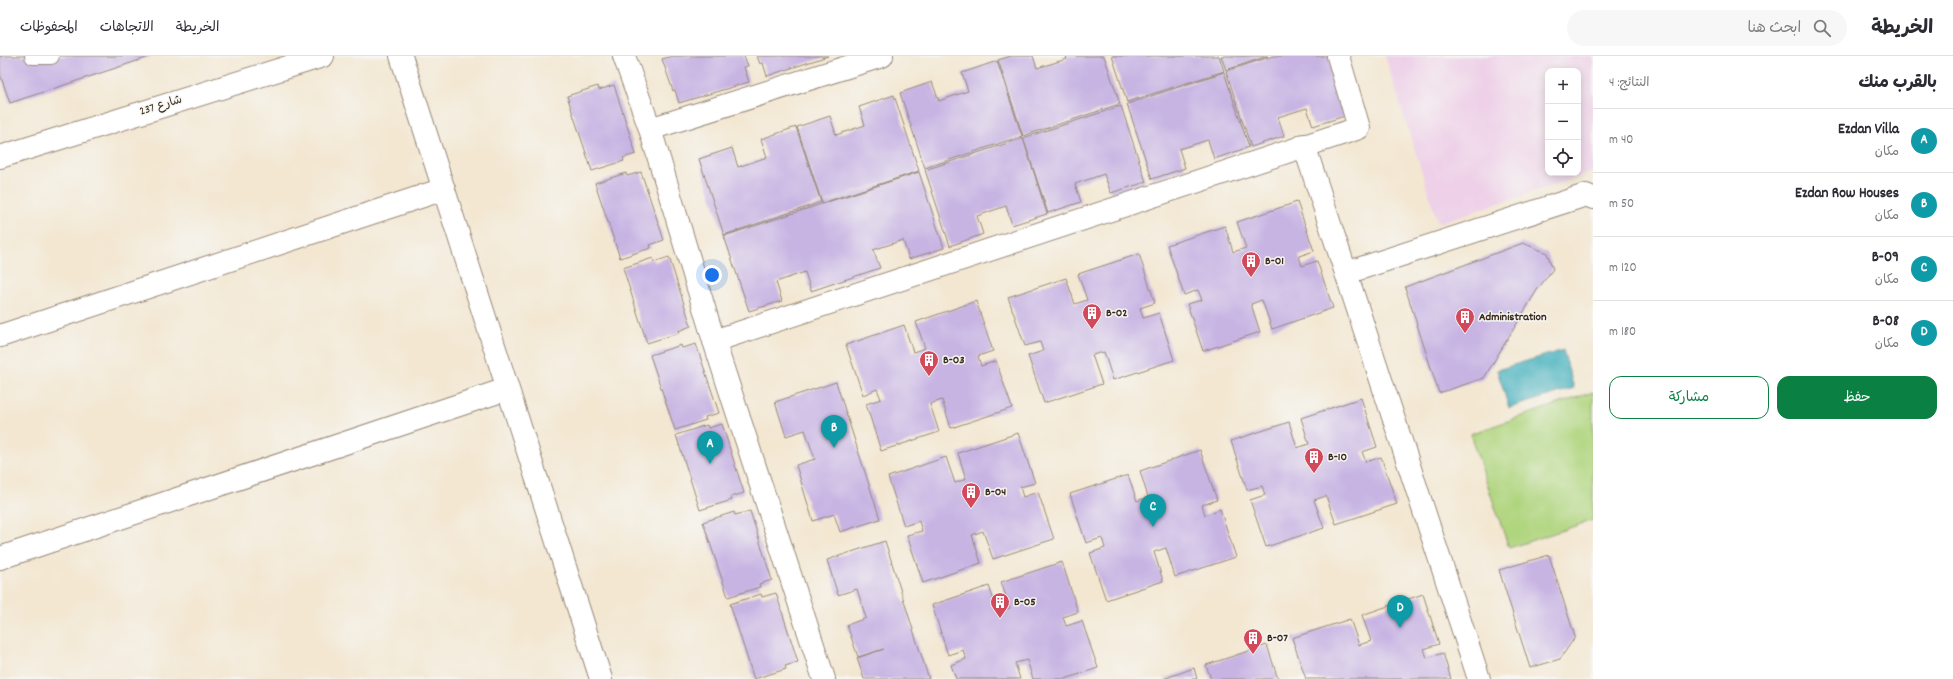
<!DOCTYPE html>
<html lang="ar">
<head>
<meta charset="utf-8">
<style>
  :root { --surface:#fff; --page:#f7f7f7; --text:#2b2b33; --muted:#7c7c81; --line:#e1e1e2; --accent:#0b8043 }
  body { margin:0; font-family:Dekko,"Playpen Sans Arabic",sans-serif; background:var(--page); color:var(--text); direction:rtl }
  .controls { position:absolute; right:12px; top:12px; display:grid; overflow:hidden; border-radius:8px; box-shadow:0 2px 10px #0003 }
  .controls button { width:36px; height:36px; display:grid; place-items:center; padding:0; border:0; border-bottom:1px solid var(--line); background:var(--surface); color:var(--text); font:20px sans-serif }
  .you { position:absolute; left:712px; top:219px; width:14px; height:14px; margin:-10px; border:3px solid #fff; border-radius:50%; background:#1a73e8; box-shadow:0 0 0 6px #1a73e833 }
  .badge { display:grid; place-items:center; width:26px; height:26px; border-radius:50%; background:var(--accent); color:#fff; font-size:13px; font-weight:700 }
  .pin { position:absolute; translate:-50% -33px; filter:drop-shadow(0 1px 2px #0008) }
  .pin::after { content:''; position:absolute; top:21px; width:14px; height:12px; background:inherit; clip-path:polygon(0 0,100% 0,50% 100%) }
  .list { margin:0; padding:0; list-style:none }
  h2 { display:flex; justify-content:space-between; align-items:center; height:52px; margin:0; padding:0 16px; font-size:17px }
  h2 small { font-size:13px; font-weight:400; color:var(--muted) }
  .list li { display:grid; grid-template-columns:26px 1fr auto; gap:12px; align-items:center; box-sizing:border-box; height:64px; padding:0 16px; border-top:1px solid var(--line) }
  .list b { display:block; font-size:15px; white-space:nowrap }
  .list p { margin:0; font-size:13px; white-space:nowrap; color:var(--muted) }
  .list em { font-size:13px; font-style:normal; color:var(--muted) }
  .actions { display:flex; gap:8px; padding:12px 16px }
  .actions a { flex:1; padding:9px 0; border:1px solid var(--accent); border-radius:12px; text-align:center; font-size:14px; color:var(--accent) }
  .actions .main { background:var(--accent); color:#fff }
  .icon { flex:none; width:22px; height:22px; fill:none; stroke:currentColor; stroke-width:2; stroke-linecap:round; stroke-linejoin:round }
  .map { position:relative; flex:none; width:1593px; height:623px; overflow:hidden; direction:ltr }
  header { display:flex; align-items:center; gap:24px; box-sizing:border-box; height:56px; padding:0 20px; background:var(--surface); border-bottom:1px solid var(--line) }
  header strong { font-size:19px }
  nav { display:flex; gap:22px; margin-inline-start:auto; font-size:14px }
  .search { width:280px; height:36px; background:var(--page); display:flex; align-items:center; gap:10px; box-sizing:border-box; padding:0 14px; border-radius:22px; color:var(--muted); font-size:15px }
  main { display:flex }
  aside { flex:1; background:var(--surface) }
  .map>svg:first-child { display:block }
  .built { fill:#eed0e8; fill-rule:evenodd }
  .green { fill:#b0d57f; stroke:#76804e }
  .water { fill:#3faebc; stroke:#3d6c6d }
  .building { fill:#c7b4e3 }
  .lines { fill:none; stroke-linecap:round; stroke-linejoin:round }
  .lane-casing { stroke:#978878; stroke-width:18 }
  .street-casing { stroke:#978878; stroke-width:24 }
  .secondary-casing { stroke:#978878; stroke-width:24 }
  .lane { stroke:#fff; stroke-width:16 }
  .street { stroke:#fff; stroke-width:22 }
  .secondary { stroke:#fff; stroke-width:22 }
  .labels { text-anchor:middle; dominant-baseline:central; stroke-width:3; stroke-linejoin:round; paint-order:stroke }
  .street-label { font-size:12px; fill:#3b2a1e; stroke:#f6f6f2 }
  .poi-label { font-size:12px; font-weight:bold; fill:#3b2a1e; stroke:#f6f6f2; text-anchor:start }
</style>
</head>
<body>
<header>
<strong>الخريطة</strong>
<div class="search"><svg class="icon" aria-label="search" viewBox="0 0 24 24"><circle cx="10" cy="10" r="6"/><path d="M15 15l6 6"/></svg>ابحث هنا</div>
<nav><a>الخريطة</a><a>الاتجاهات</a><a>المحفوظات</a></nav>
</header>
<main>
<aside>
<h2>بالقرب منك<small>النتائج: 4</small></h2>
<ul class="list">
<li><span class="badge" style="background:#0f9aa8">A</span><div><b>Ezdan Villa</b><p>مكان</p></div><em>40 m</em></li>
<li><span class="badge" style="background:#0f9aa8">B</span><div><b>Ezdan Row Houses</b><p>مكان</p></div><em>50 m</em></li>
<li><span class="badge" style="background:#0f9aa8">C</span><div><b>B-09</b><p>مكان</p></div><em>120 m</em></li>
<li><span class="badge" style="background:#0f9aa8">D</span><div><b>B-08</b><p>مكان</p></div><em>180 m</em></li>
</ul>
<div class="actions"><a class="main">حفظ</a><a>مشاركة</a></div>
</aside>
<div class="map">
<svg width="1593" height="623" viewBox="0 0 1593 623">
  <rect width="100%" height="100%" fill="#f6f6f2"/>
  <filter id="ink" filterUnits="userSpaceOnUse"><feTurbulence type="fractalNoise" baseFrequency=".025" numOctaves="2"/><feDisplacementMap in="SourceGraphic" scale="8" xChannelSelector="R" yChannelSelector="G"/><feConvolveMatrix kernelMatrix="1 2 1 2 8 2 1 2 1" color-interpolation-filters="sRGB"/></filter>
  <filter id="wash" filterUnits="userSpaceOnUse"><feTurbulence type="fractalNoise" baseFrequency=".012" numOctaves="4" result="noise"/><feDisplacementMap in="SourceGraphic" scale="16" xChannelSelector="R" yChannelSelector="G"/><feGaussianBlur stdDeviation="0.9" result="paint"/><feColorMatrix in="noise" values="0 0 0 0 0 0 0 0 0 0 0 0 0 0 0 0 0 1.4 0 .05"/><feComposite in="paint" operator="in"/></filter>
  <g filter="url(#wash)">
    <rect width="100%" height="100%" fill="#f3e7d2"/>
    <path class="built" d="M 1385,0 L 1593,0 L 1593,116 L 1438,167 ZM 1548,15 L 1578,15 L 1578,117 L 1548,117 Z"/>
    <path class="green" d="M 1593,336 L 1593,464 L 1509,492 L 1470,378 Z"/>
    <path class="water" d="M 1563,294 L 1574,332 L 1509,352 L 1497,314 Z"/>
    <g id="blocks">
      <g class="building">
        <path d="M 0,0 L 152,0 L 10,47 L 0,18 Z"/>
        <path d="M 673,0 L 744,0 L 748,10 L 744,11 L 749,26 L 679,47 L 675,34 L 673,35 L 662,3 Z"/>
        <path d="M 757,0 L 828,0 L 767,20 L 763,7 L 760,8 Z"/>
        <path d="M 1011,0 L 1033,0 L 1037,12 L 1067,3 L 1066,0 L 1104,0 L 1120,48 L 1023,80 L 998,4 Z"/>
        <path d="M 1112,0 L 1219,0 L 1224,15 L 1127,46 Z"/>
        <path d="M 1221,0 L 1268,0 L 1226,14 Z"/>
        <path d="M 1273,0 L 1329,0 L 1348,59 L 1313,70 L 1307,52 L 1278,61 L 1284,80 L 1251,91 L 1226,15 Z"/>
        <path d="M 997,5 L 1022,80 L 925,112 L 900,37 L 932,26 L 939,45 L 968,35 L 962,17 Z"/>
        <path d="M 1224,16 L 1249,91 L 1214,103 L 1208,84 L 1179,93 L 1185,112 L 1152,123 L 1127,48 Z"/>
        <path d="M 614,29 L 636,98 L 623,102 L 624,105 L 592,115 L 567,40 L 598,30 L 599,34 Z"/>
        <path d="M 894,39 L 919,115 L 822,147 L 797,71 L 830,60 L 836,79 L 865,69 L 859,51 Z"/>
        <path d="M 1121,50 L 1146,126 L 1111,137 L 1104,118 L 1075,128 L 1081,146 L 1048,157 L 1023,82 Z"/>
        <path d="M 796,71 L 821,146 L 724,179 L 699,103 L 732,92 L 738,111 L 767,101 L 761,83 Z"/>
        <path d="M 1023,82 L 1047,158 L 1012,169 L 1006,150 L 977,160 L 983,178 L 950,190 L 925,114 Z"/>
        <path d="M 641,116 L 664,184 L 650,189 L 651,192 L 620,202 L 595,127 L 626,117 L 627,120 Z"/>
        <path d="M 919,116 L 944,192 L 909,203 L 903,184 L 873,194 L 880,212 L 811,235 L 805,216 L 776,226 L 782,245 L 749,255 L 724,180 Z"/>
        <path d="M 1297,146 L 1314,195 L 1299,200 L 1302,210 L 1317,205 L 1333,252 L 1272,273 L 1262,244 L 1251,248 L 1260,276 L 1203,295 L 1187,248 L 1202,244 L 1198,234 L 1184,239 L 1167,189 L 1225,170 L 1233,196 L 1246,192 L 1237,166 Z"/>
        <path d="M 1523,187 L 1547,197 L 1553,213 L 1537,234 L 1484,322 L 1439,337 L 1405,231 Z"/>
        <path d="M 1139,198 L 1155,247 L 1140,252 L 1143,262 L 1159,257 L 1174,304 L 1113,324 L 1104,296 L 1092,299 L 1102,328 L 1044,347 L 1028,300 L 1043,295 L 1040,286 L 1025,290 L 1008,241 L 1066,222 L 1075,248 L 1087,244 L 1078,218 Z"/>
        <path d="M 669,201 L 691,270 L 678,275 L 679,277 L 647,287 L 623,212 L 653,202 L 654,206 Z"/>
        <path d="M 976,245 L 993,295 L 978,300 L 981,310 L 996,305 L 1012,352 L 951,372 L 942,344 L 930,348 L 939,376 L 881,395 L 866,348 L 881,343 L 877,333 L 863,339 L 846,289 L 904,269 L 913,296 L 925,292 L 916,266 Z"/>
        <path d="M 696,288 L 719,357 L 705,361 L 706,364 L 675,374 L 650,299 L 681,289 L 682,292 Z"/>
        <path d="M 836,326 L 880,463 L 840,476 L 834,458 L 813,465 L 796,409 L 815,403 L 805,374 L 786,380 L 775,346 Z"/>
        <path d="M 1361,342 L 1377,391 L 1362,396 L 1366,406 L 1381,401 L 1397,448 L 1336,468 L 1326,440 L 1314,444 L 1324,472 L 1266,491 L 1250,444 L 1265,439 L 1262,430 L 1247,434 L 1231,385 L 1289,366 L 1297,392 L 1309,388 L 1301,362 Z"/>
        <path d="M 722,368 L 744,437 L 731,441 L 732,444 L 700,454 L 676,379 L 707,369 L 708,372 Z"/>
        <path d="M 1018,377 L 1035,427 L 1020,431 L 1023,441 L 1038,436 L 1054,483 L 993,503 L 983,475 L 972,479 L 981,507 L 923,527 L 907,479 L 922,475 L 919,465 L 904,470 L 888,421 L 946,401 L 955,427 L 966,423 L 958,397 Z"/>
        <path d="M 1200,394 L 1217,444 L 1202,449 L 1205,459 L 1220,453 L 1236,501 L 1175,521 L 1166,492 L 1154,496 L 1163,525 L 1106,544 L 1090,497 L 1105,492 L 1102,482 L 1086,487 L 1070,438 L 1128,419 L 1137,445 L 1148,441 L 1140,415 Z"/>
        <path d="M 750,455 L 772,524 L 759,528 L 760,531 L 728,541 L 703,466 L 734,456 L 735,459 Z"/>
        <path d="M 885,485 L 916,583 L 929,623 L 864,623 L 857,602 L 884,593 L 858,601 L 847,569 L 866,562 L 857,533 L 838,539 L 827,504 Z"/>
        <path d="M 1549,499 L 1575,581 L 1560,603 L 1530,612 L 1499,514 Z"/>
        <path d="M 1062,506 L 1078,556 L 1063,561 L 1066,570 L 1082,565 L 1098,612 L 1065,623 L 1033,623 L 1027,604 L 1015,607 L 1020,623 L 956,623 L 951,609 L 966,603 L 963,594 L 948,599 L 932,549 L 989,530 L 998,556 L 1010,552 L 1001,526 Z"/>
        <path d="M 776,537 L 798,606 L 785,610 L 786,613 L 754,623 L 730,548 L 761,538 L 762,541 Z"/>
        <path d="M 1423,538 L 1439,588 L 1424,593 L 1427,602 L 1443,597 L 1451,623 L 1306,623 L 1292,582 L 1350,563 L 1359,589 L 1371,585 L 1362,559 Z"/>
        <path d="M 1267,589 L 1278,623 L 1211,623 L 1206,609 Z"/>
        <path d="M 1194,612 L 1197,623 L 1163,623 Z"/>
      </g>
    </g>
  </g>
  <g filter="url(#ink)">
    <use href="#blocks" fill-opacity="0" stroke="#978878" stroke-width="1"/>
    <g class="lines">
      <defs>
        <path id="lane" d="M 33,0 L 51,0"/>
        <g id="street">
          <path d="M 401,0 L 601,623"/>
          <path d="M 624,0 L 650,73 L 714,285 L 824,623"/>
          <path d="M 650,73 L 882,0"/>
          <path d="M 1304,89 L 1479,623"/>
          <path d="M 1346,217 L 1586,139 L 1593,142"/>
          <path d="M 0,280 L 444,133"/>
          <path d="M 714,285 L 1359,72 L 1338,0"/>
          <path d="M 0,502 L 507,333"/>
        </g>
        <path id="secondary" d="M 0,101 L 323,0"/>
      </defs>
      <use href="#lane" class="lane-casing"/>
      <use href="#street" class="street-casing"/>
      <use href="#secondary" class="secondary-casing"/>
      <use href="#lane" class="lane"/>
      <use href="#street" class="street"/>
      <use href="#secondary" class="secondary"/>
    </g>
  </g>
  <defs>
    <symbol id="building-pin" viewBox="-11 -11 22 30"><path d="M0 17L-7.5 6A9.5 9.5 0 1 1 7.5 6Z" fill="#d1495b" stroke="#f6f6f2"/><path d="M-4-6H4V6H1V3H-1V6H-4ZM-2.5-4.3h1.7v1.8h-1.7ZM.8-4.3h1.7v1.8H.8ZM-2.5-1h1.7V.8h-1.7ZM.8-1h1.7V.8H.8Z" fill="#fff"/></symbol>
  </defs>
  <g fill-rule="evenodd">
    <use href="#building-pin" x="1240" y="194" width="22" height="30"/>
    <use href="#building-pin" x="1081" y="246" width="22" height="30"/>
    <use href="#building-pin" x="1454" y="250" width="22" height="30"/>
    <use href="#building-pin" x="918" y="293" width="22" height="30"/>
    <use href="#building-pin" x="1303" y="390" width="22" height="30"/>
    <use href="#building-pin" x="960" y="425" width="22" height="30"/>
    <use href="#building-pin" x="989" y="535" width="22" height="30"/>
    <use href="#building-pin" x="1242" y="571" width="22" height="30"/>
  </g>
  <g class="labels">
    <g class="street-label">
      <text transform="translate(161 50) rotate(-17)">شارع 237</text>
    </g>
    <g class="poi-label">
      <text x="1265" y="205">B-01</text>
      <text x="1106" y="257">B-02</text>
      <text x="1479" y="261">Administration</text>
      <text x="943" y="304">B-03</text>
      <text x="1328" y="401">B-10</text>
      <text x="985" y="436">B-04</text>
      <text x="1014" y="546">B-05</text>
      <text x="1267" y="582">B-07</text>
    </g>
  </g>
</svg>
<div class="controls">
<button>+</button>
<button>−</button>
<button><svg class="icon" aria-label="locate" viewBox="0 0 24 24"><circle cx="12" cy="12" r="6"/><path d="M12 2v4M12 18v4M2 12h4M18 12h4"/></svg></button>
</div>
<div class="you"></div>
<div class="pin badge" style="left:710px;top:408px;background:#0f9aa8">A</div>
<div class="pin badge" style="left:834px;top:392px;background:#0f9aa8">B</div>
<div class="pin badge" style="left:1153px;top:471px;background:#0f9aa8">C</div>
<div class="pin badge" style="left:1400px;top:572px;background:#0f9aa8">D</div>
</div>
</main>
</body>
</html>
